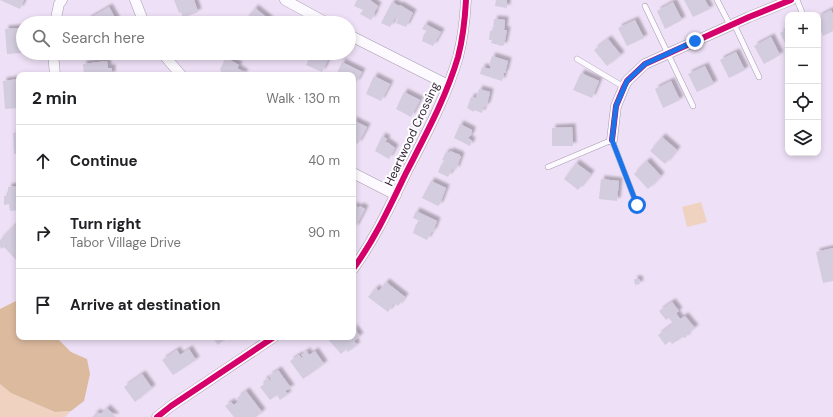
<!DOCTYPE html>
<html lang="en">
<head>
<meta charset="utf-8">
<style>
  :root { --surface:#fff; --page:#f2f2f2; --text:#202124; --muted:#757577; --line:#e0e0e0 }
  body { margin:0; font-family:"DM Sans",sans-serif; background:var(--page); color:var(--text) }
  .controls { position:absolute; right:12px; top:12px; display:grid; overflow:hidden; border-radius:8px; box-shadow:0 2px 6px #0003 }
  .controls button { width:36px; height:36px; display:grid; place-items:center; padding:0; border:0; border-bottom:1px solid var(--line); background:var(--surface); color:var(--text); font:20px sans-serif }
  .stop { position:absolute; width:12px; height:12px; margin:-9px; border:3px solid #1a73e8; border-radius:50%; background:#fff }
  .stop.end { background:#1a73e8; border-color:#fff; box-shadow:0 1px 4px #0008 }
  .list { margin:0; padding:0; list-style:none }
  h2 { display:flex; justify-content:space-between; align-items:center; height:52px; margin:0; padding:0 16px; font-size:17px }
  h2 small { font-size:13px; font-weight:400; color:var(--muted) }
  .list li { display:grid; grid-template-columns:26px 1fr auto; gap:12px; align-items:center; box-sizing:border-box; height:72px; padding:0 16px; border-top:1px solid var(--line) }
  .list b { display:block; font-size:15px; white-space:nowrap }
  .list p { margin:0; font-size:13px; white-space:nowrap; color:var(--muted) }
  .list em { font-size:13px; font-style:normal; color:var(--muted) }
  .icon { flex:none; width:22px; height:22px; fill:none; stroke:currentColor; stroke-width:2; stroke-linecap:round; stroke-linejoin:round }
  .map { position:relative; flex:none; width:833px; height:417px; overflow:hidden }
  .search { position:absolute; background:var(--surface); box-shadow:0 2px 6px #0003; left:16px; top:16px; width:340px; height:44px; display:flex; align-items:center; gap:10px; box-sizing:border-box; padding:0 14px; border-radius:22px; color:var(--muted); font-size:15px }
  .panel { position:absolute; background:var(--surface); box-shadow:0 2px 6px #0003; left:16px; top:72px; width:340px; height:268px; border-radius:8px }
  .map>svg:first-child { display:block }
  .green { fill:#efd2c0 }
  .forest { fill:#dcba9e }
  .building { fill:#d4ccdf; filter:url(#shadow) }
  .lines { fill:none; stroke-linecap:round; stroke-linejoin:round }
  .service-casing { stroke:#a79cae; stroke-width:6 }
  .minor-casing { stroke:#a79cae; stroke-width:11 }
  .service { stroke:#fcfafe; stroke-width:5 }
  .minor { stroke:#fcfafe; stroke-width:10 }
  .cycleway-casing { stroke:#fff; stroke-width:8 }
  .cycleway { stroke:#d6006c; stroke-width:6 }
  .route { stroke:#1a73e8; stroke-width:5 }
  .labels { text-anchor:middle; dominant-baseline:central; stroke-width:4; stroke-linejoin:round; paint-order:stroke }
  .street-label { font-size:12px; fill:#322639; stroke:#fff }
</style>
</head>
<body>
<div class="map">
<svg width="833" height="417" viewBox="0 0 833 417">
  <defs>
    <filter id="shadow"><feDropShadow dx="3.5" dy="-3.5" stdDeviation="1" flood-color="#0004"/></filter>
  </defs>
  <rect width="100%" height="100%" fill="#eee0f6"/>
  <g class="green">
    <path d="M 701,202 L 707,222 L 687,227 L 682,207 Z"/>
    <path d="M 0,384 L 11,393 L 55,412 L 71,411 L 65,417 L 0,417 Z"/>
  </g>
  <path class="forest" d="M 18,300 L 19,300 L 19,337 L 56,337 L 71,352 L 87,359 L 90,374 L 84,401 L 71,411 L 55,412 L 11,393 L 0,384 L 0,309 Z"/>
  <g class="building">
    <path d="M 0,0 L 24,0 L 20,9 Z"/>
    <path d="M 174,0 L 194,0 L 198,12 L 183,18 L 181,12 L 179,13 Z"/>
    <path d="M 357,0 L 370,0 L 378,6 L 374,13 L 375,14 L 371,20 L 360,14 L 363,10 L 354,6 Z"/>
    <path d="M 496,0 L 507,0 L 507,8 L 495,6 Z"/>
    <path d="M 684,0 L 705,0 L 710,9 L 693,17 Z"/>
    <path d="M 392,2 L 399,6 L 400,5 L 413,13 L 406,27 L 396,23 L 398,19 L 395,18 L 390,27 L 381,23 Z"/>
    <path d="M 673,2 L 682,20 L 665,29 L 657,11 Z"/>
    <path d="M 109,7 L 118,23 L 89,23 L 87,20 Z"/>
    <path d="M 255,8 L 270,20 L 268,23 L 244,22 Z"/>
    <path d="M 831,10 L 833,14 L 833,31 L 823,36 L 818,25 L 818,17 Z"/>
    <path d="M 494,19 L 505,20 L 504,30 L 507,30 L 504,45 L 502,46 L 491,43 L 492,40 L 489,40 L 490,31 L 493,31 Z"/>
    <path d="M 635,20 L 644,38 L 627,46 L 618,28 Z"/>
    <path d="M 425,24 L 441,32 L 433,46 L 422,41 L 424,34 L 427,31 L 422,29 Z"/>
    <path d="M 21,28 L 23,53 L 7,54 L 5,29 Z"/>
    <path d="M 788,29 L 788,49 L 780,33 Z"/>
    <path d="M 771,37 L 780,55 L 764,64 L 754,46 Z"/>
    <path d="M 608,39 L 621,55 L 607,66 L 594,50 Z"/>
    <path d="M 736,52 L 745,70 L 729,78 L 720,60 Z"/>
    <path d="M 312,53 L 326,53 L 330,55 L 322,72 L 306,65 Z"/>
    <path d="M 492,56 L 508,61 L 505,73 L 504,73 L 502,81 L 480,74 L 482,67 L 490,69 L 491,66 L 489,65 Z"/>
    <path d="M 226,58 L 239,65 L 237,68 L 245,73 L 243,75 L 223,75 L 220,73 L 221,71 L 220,69 L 224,62 L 223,62 Z"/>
    <path d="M 107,61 L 108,68 L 112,68 L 112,75 L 84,75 L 83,64 Z"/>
    <path d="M 342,62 L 362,72 L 356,83 L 353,81 L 353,75 L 341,75 L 337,73 Z"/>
    <path d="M 705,66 L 714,84 L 697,92 L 688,74 Z"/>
    <path d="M 581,73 L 599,81 L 592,98 L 573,90 Z"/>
    <path d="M 374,76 L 390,84 L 381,101 L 366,94 Z"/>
    <path d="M 19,79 L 19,108 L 5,109 L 3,81 Z"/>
    <path d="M 671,81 L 680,100 L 663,108 L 655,89 Z"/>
    <path d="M 479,89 L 490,92 L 487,105 L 483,108 L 482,113 L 474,110 L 474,112 L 467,108 L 471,97 L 476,98 Z"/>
    <path d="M 404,92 L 420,100 L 411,117 L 396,109 Z"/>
    <path d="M 353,120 L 367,127 L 358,144 L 353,141 Z"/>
    <path d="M 460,124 L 472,130 L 471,135 L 468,138 L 472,141 L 470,146 L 454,138 Z"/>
    <path d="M 572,127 L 573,146 L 552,146 L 552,128 Z"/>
    <path d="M 19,132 L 19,153 L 14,154 L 13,133 Z"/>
    <path d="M 382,136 L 387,139 L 385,143 L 387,142 L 395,148 L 389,159 L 375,151 Z"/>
    <path d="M 662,137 L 677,150 L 665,164 L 650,151 Z"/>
    <path d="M 450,151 L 460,155 L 460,156 L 461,156 L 456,170 L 453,168 L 448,177 L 438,172 L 442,163 L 444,164 L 445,161 L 442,160 L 446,152 L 449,153 Z"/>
    <path d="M 647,161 L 661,176 L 648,189 L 634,174 Z"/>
    <path d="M 576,163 L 591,174 L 578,190 L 564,179 Z"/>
    <path d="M 601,179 L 619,181 L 617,201 L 599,199 Z"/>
    <path d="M 431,181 L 446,188 L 440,204 L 438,206 L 422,198 Z"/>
    <path d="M 19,186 L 19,210 L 10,211 L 9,204 L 4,205 L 4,196 L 8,195 L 8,187 Z"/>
    <path d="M 353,205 L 358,208 L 360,206 L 365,209 L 355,228 L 353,227 Z"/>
    <path d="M 416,211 L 437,221 L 433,232 L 432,231 L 427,240 L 413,233 L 416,224 L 419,225 L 420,221 L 413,218 Z"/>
    <path d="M 15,225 L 19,228 L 19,261 L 18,262 L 4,247 L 2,249 L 0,247 L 0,240 Z"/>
    <path d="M 833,248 L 833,281 L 823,283 L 816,252 Z"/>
    <path d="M 634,279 L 639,279 L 640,284 L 635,285 Z"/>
    <path d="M 386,282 L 405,297 L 398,306 L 394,303 L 388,312 L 368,297 L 376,288 L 379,291 Z"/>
    <path d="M 672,302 L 679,311 L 676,313 L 680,319 L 685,316 L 695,328 L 687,334 L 686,338 L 683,337 L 672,344 L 670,341 L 665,345 L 658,335 L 673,324 L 669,318 L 666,320 L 659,311 Z"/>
    <path d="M 353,327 L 360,336 L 354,341 L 357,345 L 348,352 L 346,349 L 341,354 L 326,337 L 353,337 Z"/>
    <path d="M 212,337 L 235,337 L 230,341 L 227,337 L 218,345 Z"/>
    <path d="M 189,349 L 196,360 L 173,375 L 162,360 L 177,350 L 180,355 Z"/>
    <path d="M 307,351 L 309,355 L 315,351 L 324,364 L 303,379 L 290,361 L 299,355 L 302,358 L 303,357 L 301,355 Z"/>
    <path d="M 278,370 L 291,388 L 285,391 L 288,394 L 280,400 L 277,395 L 270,400 L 260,387 L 265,384 L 263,381 L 268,378 L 270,381 L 271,380 L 269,376 Z"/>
    <path d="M 142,374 L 152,388 L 135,402 L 124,387 Z"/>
    <path d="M 246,391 L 262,412 L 256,417 L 234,417 L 225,406 L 231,402 L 234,405 L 239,401 L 237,398 Z"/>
    <path d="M 107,408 L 116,417 L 92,417 L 97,412 L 100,415 Z"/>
  </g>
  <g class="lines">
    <defs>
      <g id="service">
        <path d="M 717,0 L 730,25"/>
        <path d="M 797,0 L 803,15"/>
        <path d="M 645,6 L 693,106"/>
        <path d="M 734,24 L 759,77"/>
        <path d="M 818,49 L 818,50"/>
        <path d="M 577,59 L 624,87"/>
        <path d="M 548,167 L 612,140 L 637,205"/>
      </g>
      <g id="minor">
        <path d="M 135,0 L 144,23"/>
        <path d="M 285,0 L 327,23"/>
        <path d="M 55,23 L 59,4 L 62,0"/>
        <path d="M 349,35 L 448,85"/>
        <path d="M 53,53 L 55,75"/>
        <path d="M 162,53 L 181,75"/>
        <path d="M 612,140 L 616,106 L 624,87 L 627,81 L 645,64 L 749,17 L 791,0"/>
        <path d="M 353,173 L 396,195"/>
        <path d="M 353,269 C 375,239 390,206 406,173 C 425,136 446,98 458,57 C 463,38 465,19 466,0"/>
        <path d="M 157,417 L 171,406 L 274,337"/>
      </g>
    </defs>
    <use href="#service" class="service-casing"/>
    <use href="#minor" class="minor-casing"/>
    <use href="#service" class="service"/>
    <use href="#minor" class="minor"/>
    <defs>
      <g id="cycleway">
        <path d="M 612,140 L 616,106 L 624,87 L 627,81 L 645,64 L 749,17 L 791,0"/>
        <path d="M 353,269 C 375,239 390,206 406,173 C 425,136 446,98 458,57 C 463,38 465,19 466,0"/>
        <path d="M 157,417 L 171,406 L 274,337"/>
      </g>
    </defs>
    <use href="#cycleway" class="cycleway-casing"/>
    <use href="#cycleway" class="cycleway"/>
  </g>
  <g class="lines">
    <path class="route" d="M 637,205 L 612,140 L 616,106 L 627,81 L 645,64 L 695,41"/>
  </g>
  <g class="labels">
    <g class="street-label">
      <text transform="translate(412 134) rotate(-65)">Heartwood Crossing</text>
    </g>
  </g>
</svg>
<div class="controls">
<button>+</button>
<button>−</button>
<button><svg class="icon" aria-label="locate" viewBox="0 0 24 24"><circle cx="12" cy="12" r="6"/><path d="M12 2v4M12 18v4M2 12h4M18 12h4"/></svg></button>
<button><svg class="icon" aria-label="layers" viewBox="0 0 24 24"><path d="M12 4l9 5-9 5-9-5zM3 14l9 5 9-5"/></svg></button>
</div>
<div class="stop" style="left:637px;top:205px"></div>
<div class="stop end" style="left:695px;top:41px"></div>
<div class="search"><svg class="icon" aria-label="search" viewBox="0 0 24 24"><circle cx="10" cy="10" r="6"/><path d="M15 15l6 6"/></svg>Search here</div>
<section class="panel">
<h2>2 min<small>Walk · 130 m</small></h2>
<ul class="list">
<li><svg class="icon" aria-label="ahead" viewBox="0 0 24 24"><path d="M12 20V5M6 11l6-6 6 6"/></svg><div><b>Continue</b></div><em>40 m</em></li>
<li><svg class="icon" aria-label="right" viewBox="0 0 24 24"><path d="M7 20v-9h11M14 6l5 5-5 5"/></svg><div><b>Turn right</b><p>Tabor Village Drive</p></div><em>90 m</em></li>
<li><svg class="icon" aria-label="arrive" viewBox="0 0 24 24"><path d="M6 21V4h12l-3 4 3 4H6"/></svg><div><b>Arrive at destination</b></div></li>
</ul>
</section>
</div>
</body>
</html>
